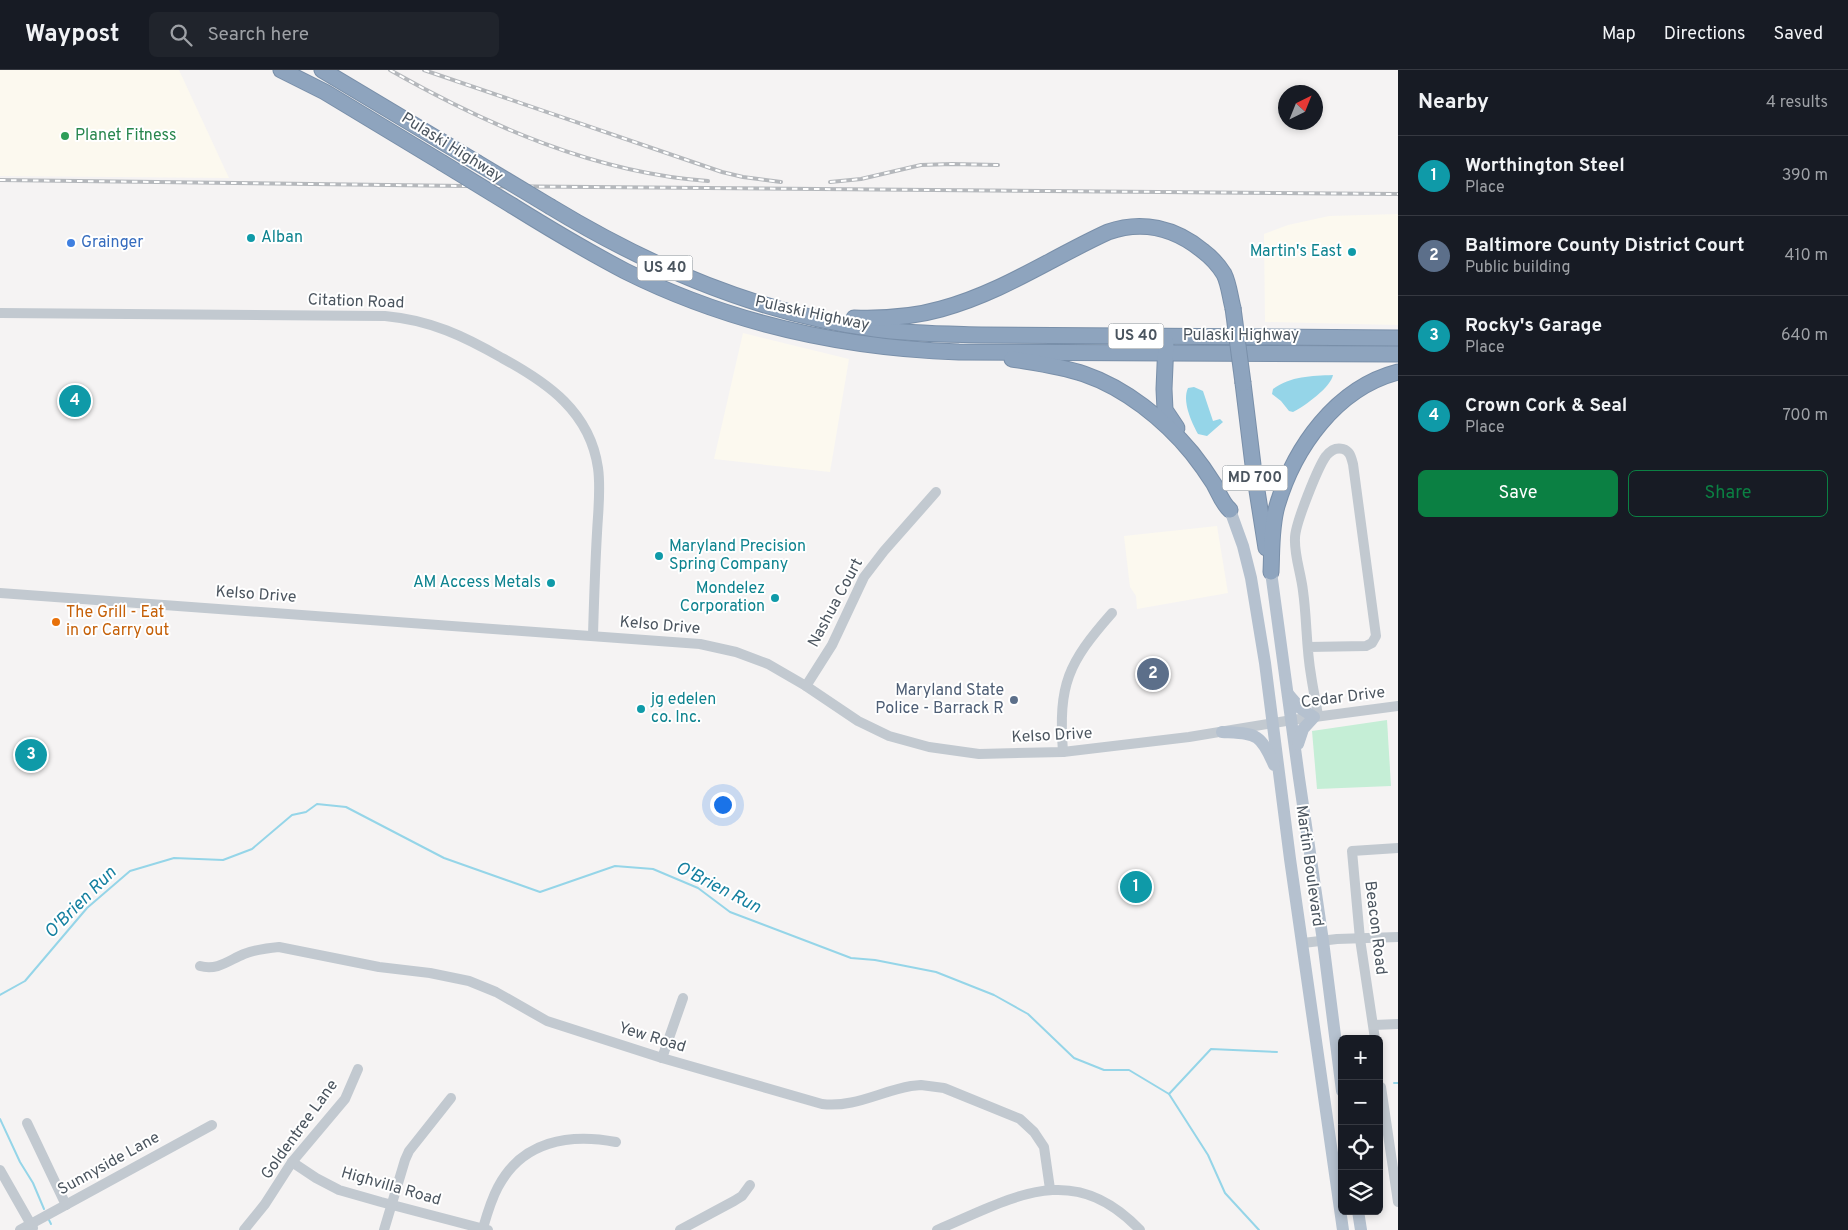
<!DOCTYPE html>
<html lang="en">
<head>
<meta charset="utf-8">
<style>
  :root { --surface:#171b24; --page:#20242c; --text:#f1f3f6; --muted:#9ea1a6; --line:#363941; --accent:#0b8043 }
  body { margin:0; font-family:Overpass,sans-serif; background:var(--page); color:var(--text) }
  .controls { position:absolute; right:15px; bottom:15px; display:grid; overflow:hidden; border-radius:8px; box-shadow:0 2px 8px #0003 }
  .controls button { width:45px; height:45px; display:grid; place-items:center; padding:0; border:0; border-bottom:1px solid var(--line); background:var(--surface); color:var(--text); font:25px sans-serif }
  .compass { position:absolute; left:1278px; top:15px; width:45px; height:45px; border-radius:50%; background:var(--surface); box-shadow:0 2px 8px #0003; rotate:43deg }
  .you { position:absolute; left:722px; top:734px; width:18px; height:18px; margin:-12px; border:4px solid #fff; border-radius:50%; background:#1a73e8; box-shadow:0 0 0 8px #1a73e833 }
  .badge { display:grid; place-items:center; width:32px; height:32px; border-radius:50%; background:var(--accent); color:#fff; font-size:16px; font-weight:700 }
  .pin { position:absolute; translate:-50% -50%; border:2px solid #fff; box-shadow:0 1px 5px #0006 }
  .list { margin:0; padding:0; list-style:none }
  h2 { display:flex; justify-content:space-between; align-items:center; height:65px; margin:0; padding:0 20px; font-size:21px }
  h2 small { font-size:16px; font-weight:400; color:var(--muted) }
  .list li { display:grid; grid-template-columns:32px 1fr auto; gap:15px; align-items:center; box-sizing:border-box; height:80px; padding:0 20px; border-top:1px solid var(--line) }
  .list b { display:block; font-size:19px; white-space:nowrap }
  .list p { margin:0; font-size:16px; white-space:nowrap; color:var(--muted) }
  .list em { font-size:16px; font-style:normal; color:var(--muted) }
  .actions { display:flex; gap:10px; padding:15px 20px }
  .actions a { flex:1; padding:11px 0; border:1px solid var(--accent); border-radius:8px; text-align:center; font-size:18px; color:var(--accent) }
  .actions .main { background:var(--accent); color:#fff }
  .icon { flex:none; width:28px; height:28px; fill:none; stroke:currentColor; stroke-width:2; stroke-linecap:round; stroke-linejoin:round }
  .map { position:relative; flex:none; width:1398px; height:1160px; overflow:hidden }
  header { display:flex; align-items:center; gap:30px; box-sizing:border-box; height:70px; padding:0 25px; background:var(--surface); border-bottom:1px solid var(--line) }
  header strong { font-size:24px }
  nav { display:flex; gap:28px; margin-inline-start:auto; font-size:18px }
  .search { width:350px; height:45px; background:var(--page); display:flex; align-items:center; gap:12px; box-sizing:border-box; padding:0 18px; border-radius:8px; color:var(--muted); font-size:19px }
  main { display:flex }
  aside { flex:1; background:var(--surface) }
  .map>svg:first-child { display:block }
  .commercial { fill:#fcf9ef }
  .green { fill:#c5eed6 }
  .water { fill:#95d5e8 }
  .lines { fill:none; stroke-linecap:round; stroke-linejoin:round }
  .stream { stroke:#95d5e8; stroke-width:2 }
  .highway-casing { stroke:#798fa9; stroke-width:17 }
  .minor { stroke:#c2c9d0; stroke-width:10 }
  .major { stroke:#b5c1cf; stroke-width:12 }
  .highway { stroke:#8ea4be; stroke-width:15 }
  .rail-casing { stroke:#b5b8bc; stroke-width:4 }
  .rail { stroke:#fff; stroke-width:2; stroke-dasharray:5.5; stroke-linecap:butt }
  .highway-bridge-casing { stroke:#798fa9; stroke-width:17; stroke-linecap:butt }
  .highway-bridge { stroke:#8ea4be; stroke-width:15 }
  .leisure-dot { fill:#2e9e5b; stroke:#fff; stroke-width:2 }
  .culture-dot { fill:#0f9aa8; stroke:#fff; stroke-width:2 }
  .shop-dot { fill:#3f7fe0; stroke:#fff; stroke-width:2 }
  .food-dot { fill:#e8710a; stroke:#fff; stroke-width:2 }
  .service-dot { fill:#5c6f8a; stroke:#fff; stroke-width:2 }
  .labels { text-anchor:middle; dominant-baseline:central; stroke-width:4; stroke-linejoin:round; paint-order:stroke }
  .shield { fill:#fff; stroke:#81888f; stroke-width:1 }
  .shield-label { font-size:15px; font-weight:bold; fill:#4b555f }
  .leisure-label { font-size:16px; fill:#27864d; stroke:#fff; text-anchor:start }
  .street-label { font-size:16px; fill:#4b555f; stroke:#fff }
  .culture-label { font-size:16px; fill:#0d838f; stroke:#fff; text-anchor:start }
  .shop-label { font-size:16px; fill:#366cbe; stroke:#fff; text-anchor:start }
  .food-label { font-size:16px; fill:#c56008; stroke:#fff; text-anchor:start }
  .service-label { font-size:16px; fill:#4e5e75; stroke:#fff; text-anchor:end }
  .water-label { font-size:18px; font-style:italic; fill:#1580a0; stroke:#fff }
</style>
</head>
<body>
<header>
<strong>Waypost</strong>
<div class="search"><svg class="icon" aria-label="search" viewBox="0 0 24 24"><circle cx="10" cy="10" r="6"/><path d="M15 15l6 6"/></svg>Search here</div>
<nav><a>Map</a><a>Directions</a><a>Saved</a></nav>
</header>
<main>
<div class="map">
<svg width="1398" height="1160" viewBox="0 0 1398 1160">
  <rect width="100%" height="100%" fill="#f5f3f3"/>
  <g class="commercial">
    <path d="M 0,0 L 179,0 L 229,108 L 0,106 Z"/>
    <path d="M 1398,144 L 1398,255 L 1265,252 L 1264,164 L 1288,155 L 1329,146 Z"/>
    <path d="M 743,263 L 849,289 L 830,402 L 714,389 Z"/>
    <path d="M 1217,456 L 1228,523 L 1137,539 L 1136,526 L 1130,517 L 1124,466 Z"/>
  </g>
  <path class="green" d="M 1387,650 L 1391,716 L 1317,719 L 1312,661 Z"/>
  <g class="water">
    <path d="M 1333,305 C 1331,317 1305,336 1293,342 L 1289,341 L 1281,331 L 1272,324 L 1273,319 C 1291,306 1311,306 1333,305 Z"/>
    <path d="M 1194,317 L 1203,321 L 1213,351 L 1220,349 L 1223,352 L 1207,366 L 1198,364 C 1191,351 1182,331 1188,318 Z"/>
  </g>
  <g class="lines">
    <g class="stream">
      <path d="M 0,925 L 25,911 L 87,838 L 130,801 L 174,788 L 223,790 L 252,779 L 292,745 L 306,742 L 317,734 L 346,737 L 444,788 L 540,822 L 615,796 L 653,799 L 698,818 L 730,842 L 851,888 L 875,890 L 936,902 L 994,925 L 1028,944 L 1074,988 L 1104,1000 L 1129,1000 L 1169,1024 L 1211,979 L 1277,982"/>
      <path d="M 1394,1013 L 1398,1013"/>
      <path d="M 1169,1024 L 1208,1085 L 1225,1123 L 1259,1160"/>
      <path d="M 0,1049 L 20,1092 L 33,1113 L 44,1139"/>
      <path d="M 49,1150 L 51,1154"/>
    </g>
    <defs>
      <g id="highway">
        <path d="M 281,0 L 325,22 L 441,92"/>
        <path d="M 322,0 L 476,92"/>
        <path d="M 513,136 C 550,159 587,181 625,201 C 729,253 844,278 959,282 L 1398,284"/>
        <path d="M 551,137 C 650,197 759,244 875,259 C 910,264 945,264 981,265 L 1398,268"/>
        <path d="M 854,248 C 884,249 913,247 941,239 C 1001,223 1053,187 1108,162 C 1142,150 1175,158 1203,181 C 1211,187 1219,196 1224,204 C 1229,214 1230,227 1233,238"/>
        <path d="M 1166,272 L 1164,319 L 1165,340 L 1177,358"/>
        <path d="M 1012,289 C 1036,293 1061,296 1084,304 C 1125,318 1164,349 1192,383 C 1200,393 1207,403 1214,414 C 1219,423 1222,433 1230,440"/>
        <path d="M 1243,313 L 1253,395 L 1266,478"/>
        <path d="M 1271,502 C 1272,480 1271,457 1277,436 C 1294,378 1336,318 1398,302"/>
      </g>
    </defs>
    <use href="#highway" class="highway-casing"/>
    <g class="minor">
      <path d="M 0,243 L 385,246 C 430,250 464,266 502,288 C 548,313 590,342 598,398 C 601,419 598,442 597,463 C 595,497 594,531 593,565"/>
      <path d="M 0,523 L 700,574 L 736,582 L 768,594 L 806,616 L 858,651 L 889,666 L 929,677 L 979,684 L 1063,682 L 1189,667 L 1292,650 L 1398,636"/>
      <path d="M 1308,577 L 1366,576 L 1372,573 L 1376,566 L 1353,394 C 1351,387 1350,381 1343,379 C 1336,377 1330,381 1326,386 C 1318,397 1295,454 1295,468 C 1294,485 1301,503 1303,521 C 1307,549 1306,577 1311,605 C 1313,619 1316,632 1318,646"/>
      <path d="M 806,616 L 832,575 L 864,507 L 884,481 L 936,422"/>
      <path d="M 1063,682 C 1058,614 1068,593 1112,543"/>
      <path d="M 1303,873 L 1337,869 L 1398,867"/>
      <path d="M 200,896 C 218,901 229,890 244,884 C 255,880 267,878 279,877 L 379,897 L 430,903 L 469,911 L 496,922 L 547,951 L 662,988 L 822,1034 C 854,1038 881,1021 911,1016 L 921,1015 L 944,1018 L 1020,1049 L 1034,1062 L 1044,1077 L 1050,1119"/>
      <path d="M 1374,955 L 1398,954"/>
      <path d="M 1375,969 L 1360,869 L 1352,781 L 1398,778"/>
      <path d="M 662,988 L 683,928"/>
      <path d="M 1381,1017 L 1398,1132"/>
      <path d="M 27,1053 L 66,1135"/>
      <path d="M 292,1092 L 316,1108 L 339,1120 L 381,1132 L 488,1160"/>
      <path d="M 0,1100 L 33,1158"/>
      <path d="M 483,1158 C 487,1144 491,1130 498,1117 C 522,1071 569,1063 616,1072"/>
      <path d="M 20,1160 L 212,1055"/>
      <path d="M 244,1160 L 265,1134 L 292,1092 L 345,1029 L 358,999"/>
      <path d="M 384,1160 L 405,1090 L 409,1081 L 451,1028"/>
      <path d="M 680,1160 L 734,1131 L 742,1126 L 750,1115"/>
      <path d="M 937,1160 C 1011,1129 1072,1088 1140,1160"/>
    </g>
    <g class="major">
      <path d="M 1230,440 L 1243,476 L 1251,508 L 1265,593 L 1290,789 L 1343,1160"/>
      <path d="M 1271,502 L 1299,708 L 1323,871 L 1342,1021"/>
      <path d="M 1288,624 L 1300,638 L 1314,647 L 1303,659 L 1298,674"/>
      <path d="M 1222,662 C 1256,664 1260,662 1274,695"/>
      <path d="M 1358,1141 L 1361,1160"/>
    </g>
    <use href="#highway" class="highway"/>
    <defs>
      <g id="rail">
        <path d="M 390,0 C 487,55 595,103 708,111"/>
        <path d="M 424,0 L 722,102 L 743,107 L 781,112"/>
        <path d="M 0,110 L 465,116 L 1398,124"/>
        <path d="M 830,112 L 861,109 L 921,95 L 952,94 L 998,95"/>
      </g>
    </defs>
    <use href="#rail" class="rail-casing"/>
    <use href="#rail" class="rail"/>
    <defs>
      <g id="highway-bridge">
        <path d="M 441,92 L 513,136"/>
        <path d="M 476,92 L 551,137"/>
        <path d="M 1233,238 L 1243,313"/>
      </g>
    </defs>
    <use href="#highway-bridge" class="highway-bridge-casing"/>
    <use href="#highway-bridge" class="highway-bridge"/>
  </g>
  <circle class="leisure-dot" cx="65" cy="66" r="5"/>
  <g class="culture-dot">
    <circle cx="251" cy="168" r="5"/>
    <circle cx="1352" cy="182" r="5"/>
    <circle cx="659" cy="486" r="5"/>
    <circle cx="551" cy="513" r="5"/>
    <circle cx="775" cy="528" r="5"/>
    <circle cx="641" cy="639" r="5"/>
  </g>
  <circle class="shop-dot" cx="71" cy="173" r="5"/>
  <circle class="food-dot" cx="56" cy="552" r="5"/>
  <circle class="service-dot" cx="1014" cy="630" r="5"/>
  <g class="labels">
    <g class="shield">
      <rect x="637.5" y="185.5" width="55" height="25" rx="4"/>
      <rect x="1108.5" y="253.5" width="55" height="25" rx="4"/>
      <rect x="1222.5" y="395.5" width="65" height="25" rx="4"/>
    </g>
    <g class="shield-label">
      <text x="665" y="198">US 40</text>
      <text x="1136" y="266">US 40</text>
      <text x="1255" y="408">MD 700</text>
    </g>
    <g class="leisure-label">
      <text x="75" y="66">Planet Fitness</text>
    </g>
    <g class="street-label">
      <text transform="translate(452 78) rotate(32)">Pulaski Highway</text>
      <text transform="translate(356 232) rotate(2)">Citation Road</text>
      <text transform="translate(812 244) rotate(12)">Pulaski Highway</text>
      <text x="1241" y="266">Pulaski Highway</text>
      <text transform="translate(256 525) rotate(4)">Kelso Drive</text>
      <text transform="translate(836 533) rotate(-62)">Nashua Court</text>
      <text transform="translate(660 556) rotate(5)">Kelso Drive</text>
      <text transform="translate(1343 628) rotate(-7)">Cedar Drive</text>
      <text transform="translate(1052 666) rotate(-3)">Kelso Drive</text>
      <text transform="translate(1309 796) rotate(82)">Martin Boulevard</text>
      <text transform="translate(1375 858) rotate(83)">Beacon Road</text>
      <text transform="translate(652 968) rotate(17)">Yew Road</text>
      <text transform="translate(300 1060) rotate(-54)">Goldentree Lane</text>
      <text transform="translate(109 1094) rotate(-29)">Sunnyside Lane</text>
      <text transform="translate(391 1117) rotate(16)">Highvilla Road</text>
    </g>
    <g class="culture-label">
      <text x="261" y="168">Alban</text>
      <text x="1342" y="182" text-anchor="end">Martin's East</text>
      <text x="669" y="477">Maryland Precision<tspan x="669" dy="18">Spring Company</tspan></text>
      <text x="541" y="513" text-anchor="end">AM Access Metals</text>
      <text x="765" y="519" text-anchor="end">Mondelez<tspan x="765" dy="18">Corporation</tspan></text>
      <text x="651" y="630">jg edelen<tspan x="651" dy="18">co. Inc.</tspan></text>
    </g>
    <g class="shop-label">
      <text x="81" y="173">Grainger</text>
    </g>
    <g class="food-label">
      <text x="66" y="543">The Grill - Eat<tspan x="66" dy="18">in or Carry out</tspan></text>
    </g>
    <g class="service-label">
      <text x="1004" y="621">Maryland State<tspan x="1004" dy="18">Police - Barrack R</tspan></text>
    </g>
    <g class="water-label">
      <text transform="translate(718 818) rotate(27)">O'Brien Run</text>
      <text transform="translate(81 833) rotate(-45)">O'Brien Run</text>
    </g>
  </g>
</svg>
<div class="controls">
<button>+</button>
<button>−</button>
<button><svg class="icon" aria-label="locate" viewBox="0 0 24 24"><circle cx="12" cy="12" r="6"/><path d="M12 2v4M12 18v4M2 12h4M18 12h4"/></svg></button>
<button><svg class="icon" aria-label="layers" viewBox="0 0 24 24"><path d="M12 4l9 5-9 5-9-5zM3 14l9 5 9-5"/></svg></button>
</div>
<svg class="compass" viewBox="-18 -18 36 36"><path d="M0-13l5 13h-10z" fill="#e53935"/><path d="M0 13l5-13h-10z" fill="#9ea1a6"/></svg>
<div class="you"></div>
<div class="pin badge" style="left:1136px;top:817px;background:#0f9aa8">1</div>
<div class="pin badge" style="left:1153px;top:604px;background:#5c6f8a">2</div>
<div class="pin badge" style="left:31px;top:685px;background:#0f9aa8">3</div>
<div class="pin badge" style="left:75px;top:331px;background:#0f9aa8">4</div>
</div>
<aside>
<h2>Nearby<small>4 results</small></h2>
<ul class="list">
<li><span class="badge" style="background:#0f9aa8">1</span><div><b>Worthington Steel</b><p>Place</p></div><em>390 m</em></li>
<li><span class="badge" style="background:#5c6f8a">2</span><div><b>Baltimore County District Court</b><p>Public building</p></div><em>410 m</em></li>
<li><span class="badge" style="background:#0f9aa8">3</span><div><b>Rocky's Garage</b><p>Place</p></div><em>640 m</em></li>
<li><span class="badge" style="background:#0f9aa8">4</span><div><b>Crown Cork &amp; Seal</b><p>Place</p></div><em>700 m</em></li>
</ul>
<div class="actions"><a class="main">Save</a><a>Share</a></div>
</aside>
</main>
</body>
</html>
